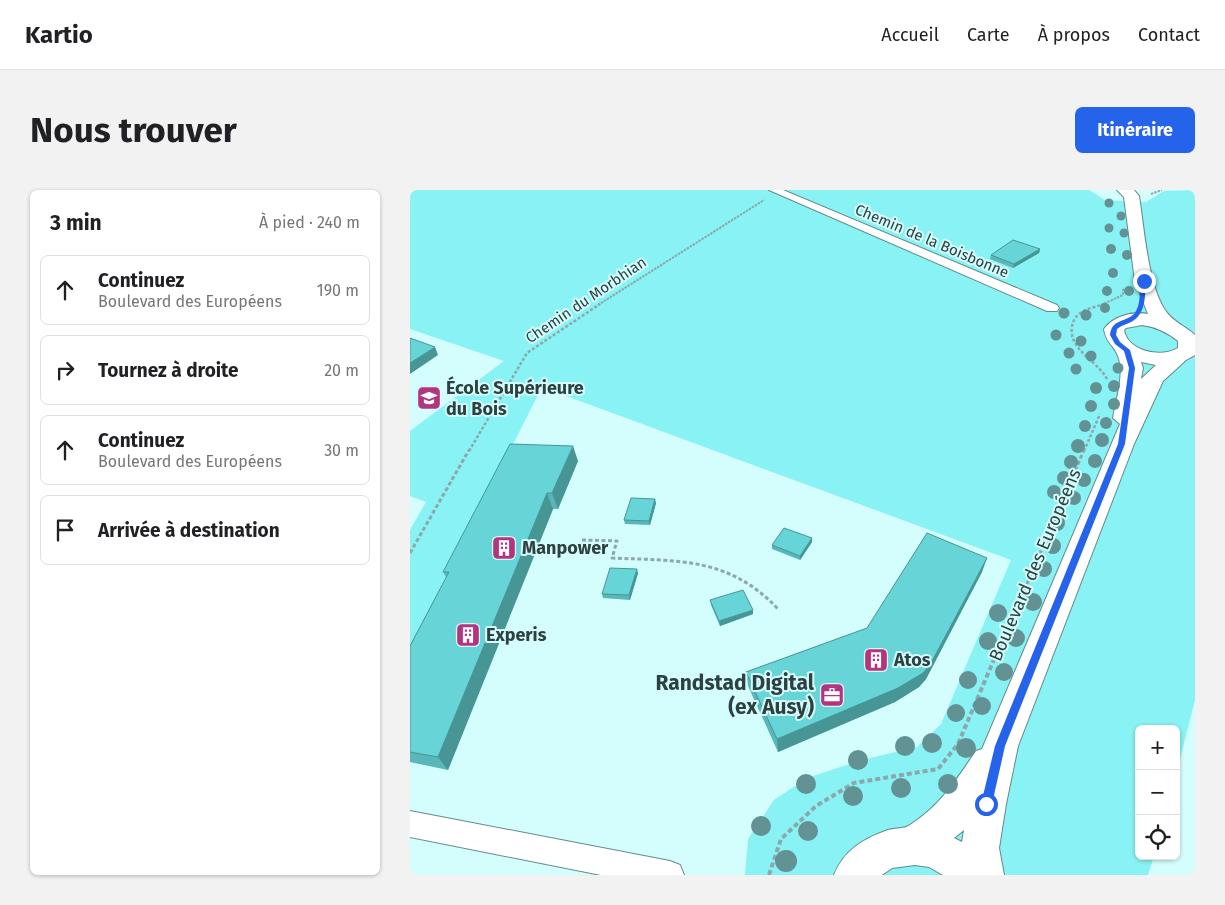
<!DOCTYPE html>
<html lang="fr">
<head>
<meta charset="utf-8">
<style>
  :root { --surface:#fff; --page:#f2f2f2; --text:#202124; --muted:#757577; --line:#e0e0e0; --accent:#2563eb }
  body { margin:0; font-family:"Fira Sans",sans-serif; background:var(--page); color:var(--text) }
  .controls { position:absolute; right:15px; bottom:15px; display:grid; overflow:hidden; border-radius:8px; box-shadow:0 1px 4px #0004 }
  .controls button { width:45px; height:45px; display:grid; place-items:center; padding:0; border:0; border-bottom:1px solid var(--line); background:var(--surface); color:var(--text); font:25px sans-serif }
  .stop { position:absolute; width:15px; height:15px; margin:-11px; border:4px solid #2563eb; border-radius:50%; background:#fff }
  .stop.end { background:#2563eb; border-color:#fff; box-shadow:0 1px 5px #0008 }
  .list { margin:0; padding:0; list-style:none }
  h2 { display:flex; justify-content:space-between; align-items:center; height:65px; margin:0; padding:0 20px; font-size:21px }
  h2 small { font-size:16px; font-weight:400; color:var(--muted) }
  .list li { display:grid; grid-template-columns:32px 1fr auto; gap:15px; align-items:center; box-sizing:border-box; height:70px; margin:0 10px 10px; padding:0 10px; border:1px solid var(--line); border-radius:8px }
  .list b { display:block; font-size:19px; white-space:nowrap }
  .list p { margin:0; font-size:16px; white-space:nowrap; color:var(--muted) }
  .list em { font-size:16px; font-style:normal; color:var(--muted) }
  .icon { flex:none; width:28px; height:28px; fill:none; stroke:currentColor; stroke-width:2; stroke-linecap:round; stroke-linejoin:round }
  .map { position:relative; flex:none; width:785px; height:685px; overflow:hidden; border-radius:8px }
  header { display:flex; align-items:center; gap:30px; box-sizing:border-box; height:70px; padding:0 25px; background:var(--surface); border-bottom:1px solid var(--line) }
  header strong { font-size:24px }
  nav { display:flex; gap:28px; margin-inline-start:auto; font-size:18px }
  .intro { display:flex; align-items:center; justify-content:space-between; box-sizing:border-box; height:120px; padding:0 30px }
  h1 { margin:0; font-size:35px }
  .button { padding:12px 22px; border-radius:8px; background:var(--accent); color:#fff; font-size:18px; font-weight:700 }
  main { display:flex; gap:30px; padding:0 30px }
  aside { flex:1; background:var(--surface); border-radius:8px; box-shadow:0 1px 4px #0004 }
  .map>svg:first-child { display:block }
  .green { fill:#88f2f4 }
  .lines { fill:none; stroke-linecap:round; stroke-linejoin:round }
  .street-casing { stroke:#648a8b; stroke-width:2 }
  .secondary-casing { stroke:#648a8b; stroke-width:2 }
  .path-far3 { stroke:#8ba9aa; stroke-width:2; stroke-dasharray:2.5 1; stroke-linecap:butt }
  .path-far2 { stroke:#8ba9aa; stroke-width:2.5; stroke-dasharray:3 2; stroke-linecap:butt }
  .path-far1 { stroke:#8ba9aa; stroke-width:3; stroke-dasharray:4 2.5; stroke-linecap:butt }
  .path { stroke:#8ba9aa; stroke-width:4; stroke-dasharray:5 3; stroke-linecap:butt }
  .street { fill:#fff; fill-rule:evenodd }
  .secondary { fill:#fff; fill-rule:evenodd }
  .tree { fill:#629293 }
  .wall { fill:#59b7b9 }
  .shaded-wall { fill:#489596 }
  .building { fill:#67d5d7; stroke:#489596 }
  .route { fill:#2563eb }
  .labels { text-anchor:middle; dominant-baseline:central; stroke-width:4; stroke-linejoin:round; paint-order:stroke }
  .far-street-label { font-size:15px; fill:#2f4040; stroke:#d4fdfe }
  .poi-label { font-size:18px; font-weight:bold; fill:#2f4040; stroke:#d4fdfe; text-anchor:start }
  .street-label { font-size:18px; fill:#2f4040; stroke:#d4fdfe }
  .near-poi-label { font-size:21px; font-weight:bold; fill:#2f4040; stroke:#d4fdfe; text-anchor:end }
</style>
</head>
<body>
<header>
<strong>Kartio</strong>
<nav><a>Accueil</a><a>Carte</a><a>À propos</a><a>Contact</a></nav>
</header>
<div class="intro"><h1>Nous trouver</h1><a class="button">Itinéraire</a></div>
<main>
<aside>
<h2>3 min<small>À pied · 240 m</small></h2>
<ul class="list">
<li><svg class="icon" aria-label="ahead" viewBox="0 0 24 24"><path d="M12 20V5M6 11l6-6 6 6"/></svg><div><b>Continuez</b><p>Boulevard des Européens</p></div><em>190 m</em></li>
<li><svg class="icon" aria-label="right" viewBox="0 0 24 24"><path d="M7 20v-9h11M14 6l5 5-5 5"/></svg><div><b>Tournez à droite</b></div><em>20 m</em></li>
<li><svg class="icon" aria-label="ahead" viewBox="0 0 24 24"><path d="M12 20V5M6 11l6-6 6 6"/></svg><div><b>Continuez</b><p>Boulevard des Européens</p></div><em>30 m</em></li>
<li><svg class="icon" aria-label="arrive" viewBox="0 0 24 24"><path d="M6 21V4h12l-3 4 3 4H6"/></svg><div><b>Arrivée à destination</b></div></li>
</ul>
</aside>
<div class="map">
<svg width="785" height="685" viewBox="0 0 785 685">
  <rect width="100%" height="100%" fill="#d4fdfe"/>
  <path class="green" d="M 0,0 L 679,0 L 695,10 L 736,12 L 754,1 L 785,0 L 785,510 L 766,585 L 766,539 L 729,539 L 729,666 L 744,666 L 738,685 L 335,685 L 338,649 L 364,610 L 397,588 L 452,570 L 507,557 L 531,534 L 601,370 L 132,197 L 0,457 L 0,340 L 16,312 L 0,306 L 0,241 L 94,171 L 0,139 Z"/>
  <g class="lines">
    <defs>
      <g id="street">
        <path d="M 359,0 L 373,0 L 647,115 L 649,118 L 647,121 L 637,121 Z"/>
        <path d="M 0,621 L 260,671 L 270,675 L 274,685 L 191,685 L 0,647 Z"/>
      </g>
      <path id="secondary" d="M 707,0 L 724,0 L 729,6 C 734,37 738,95 755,120 C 763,132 775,136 785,145 L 785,165 L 776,170 L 753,191 L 724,254 L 608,556 L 596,614 L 589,658 L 594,685 L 533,685 L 519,677 L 505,675 L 482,678 L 472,685 L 424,685 C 434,660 453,649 478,640 C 485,638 495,639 500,635 C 530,616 547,589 566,561 L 572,559 L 710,234 L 703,228 C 706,209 715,184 708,166 C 704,155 696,153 694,139 C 703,126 723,121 738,124 L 725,91 L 714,7 ZM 732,135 C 746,137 757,142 768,151 L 768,158 C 752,168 718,162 714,140 L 716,138 ZM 731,172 L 746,175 L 731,189 L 733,178 ZM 554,640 L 552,652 L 544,648 Z"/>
    </defs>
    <use href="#street" class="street-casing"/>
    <use href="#secondary" class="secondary-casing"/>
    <g class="path-far3">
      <path d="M 741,4 L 752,0"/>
      <path d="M 188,115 L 354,10"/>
      <path d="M 691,115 L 713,105 L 713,98"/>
    </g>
    <g class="path-far2">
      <path d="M 695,114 C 682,118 665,120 662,136 C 658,160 687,170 697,189"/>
      <path d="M 59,261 L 117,163 L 190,114"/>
      <path d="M 674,261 L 690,224"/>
    </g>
    <g class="path-far1">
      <path d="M 172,350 L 207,351 L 202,368 C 269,371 319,367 368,419"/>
      <path d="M 0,363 L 59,260"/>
      <path d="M 594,448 L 674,260"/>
    </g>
    <path class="path" d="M 359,685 L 371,649 L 406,616 L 444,593 L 528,579 L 548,554 L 594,446"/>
    <use href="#street" class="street"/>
    <use href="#secondary" class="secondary"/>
  </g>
  <g class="tree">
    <circle cx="699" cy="13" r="4.5"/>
    <circle cx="711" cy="26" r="4.5"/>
    <circle cx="699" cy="38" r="4.5"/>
    <circle cx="714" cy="43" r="4.5"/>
    <circle cx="701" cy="59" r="5"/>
    <circle cx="717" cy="65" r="5"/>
    <circle cx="703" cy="83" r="5"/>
    <circle cx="697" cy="101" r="5"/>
    <circle cx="719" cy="101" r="5"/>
    <circle cx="695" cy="118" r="5"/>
    <circle cx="654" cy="123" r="5.5"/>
    <circle cx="676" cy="125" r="5.5"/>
    <circle cx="646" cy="145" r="5.5"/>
    <circle cx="671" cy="151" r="5.5"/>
    <circle cx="659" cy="163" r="5.5"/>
    <circle cx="681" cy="166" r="5.5"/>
    <circle cx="708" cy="178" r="5.5"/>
    <circle cx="666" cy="179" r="5.5"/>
    <circle cx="704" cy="196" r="6"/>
    <circle cx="686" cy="198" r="6"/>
    <circle cx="704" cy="214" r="6"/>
    <circle cx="681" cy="216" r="6"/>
    <circle cx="696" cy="233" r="6"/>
    <circle cx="675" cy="236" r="6"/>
    <circle cx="692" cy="250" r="7"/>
    <circle cx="668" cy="256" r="7"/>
    <circle cx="685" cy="271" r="7"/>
    <circle cx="661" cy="272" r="7"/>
    <circle cx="654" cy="288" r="7"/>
    <circle cx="674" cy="290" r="7"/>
    <circle cx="644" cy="302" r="7"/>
    <circle cx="664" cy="308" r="7"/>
    <circle cx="647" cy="333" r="8"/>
    <circle cx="643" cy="356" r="8"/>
    <circle cx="634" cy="379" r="8"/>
    <circle cx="623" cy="412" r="9"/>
    <circle cx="588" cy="423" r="9"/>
    <circle cx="606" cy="448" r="9"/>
    <circle cx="578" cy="451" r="9"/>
    <circle cx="594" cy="482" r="9"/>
    <circle cx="558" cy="490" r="9"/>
    <circle cx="572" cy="516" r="9"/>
    <circle cx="546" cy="523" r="9"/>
    <circle cx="522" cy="553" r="10"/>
    <circle cx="495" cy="556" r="10"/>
    <circle cx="556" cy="558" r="10"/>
    <circle cx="448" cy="570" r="10"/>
    <circle cx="396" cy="594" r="10"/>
    <circle cx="538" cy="594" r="10"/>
    <circle cx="491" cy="598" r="10"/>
    <circle cx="443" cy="606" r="10"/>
    <circle cx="351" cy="636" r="10"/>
    <circle cx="398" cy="641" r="10"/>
    <circle cx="376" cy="671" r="11"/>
  </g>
  <g class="wall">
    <path d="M 630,59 L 629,63 L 603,78 L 580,69 L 581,65 Z"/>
    <path d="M 168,271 L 148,319 L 143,319 L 38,580 L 0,572 L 0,456 L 36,387 L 33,382 Z"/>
    <path d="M 246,313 L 240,335 L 215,334 L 214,330 Z"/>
    <path d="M 402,348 L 402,352 L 390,370 L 362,359 L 362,355 Z"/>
    <path d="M 572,382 L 516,489 L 509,497 L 485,512 L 368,562 L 338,496 L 336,482 L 457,438 Z"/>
    <path d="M 228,383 L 220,410 L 193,408 L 192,404 Z"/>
    <path d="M 300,410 L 343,424 L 310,436 L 301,415 Z"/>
  </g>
  <g class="shaded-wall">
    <path d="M 630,59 L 629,63 L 603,78 L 604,74 Z"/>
    <path d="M 25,157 L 28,165 L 0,184 L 0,173 Z"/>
    <path d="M 163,256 L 168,271 L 148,319 L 142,303 Z"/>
    <path d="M 137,303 L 143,319 L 38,580 L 28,567 Z"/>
    <path d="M 245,309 L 246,313 L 240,335 L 239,331 Z"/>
    <path d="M 402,348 L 402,352 L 390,370 L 390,366 Z"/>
    <path d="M 577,368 L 572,382 L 516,489 L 509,497 L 485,512 L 368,562 L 367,549 Z"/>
    <path d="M 227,379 L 228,383 L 220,410 L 219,405 Z"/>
    <path d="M 343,420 L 343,424 L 310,436 L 309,431 Z"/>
  </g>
  <g class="building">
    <path d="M 603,50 L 630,59 L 604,74 L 581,65 Z"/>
    <path d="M 0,148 L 25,157 L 0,173 Z"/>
    <path d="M 100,254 L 163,256 L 142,303 L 137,303 L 28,567 L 0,562 L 0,456 L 39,382 L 33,382 Z"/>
    <path d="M 221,308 L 245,309 L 239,331 L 214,330 Z"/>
    <path d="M 374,338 L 402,348 L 390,366 L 362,355 Z"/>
    <path d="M 517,343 L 577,368 L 520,475 L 513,483 L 488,498 L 367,549 L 336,482 L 457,438 Z"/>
    <path d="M 200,378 L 227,379 L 219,405 L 192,404 Z"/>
    <path d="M 333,400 L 343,420 L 309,431 L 300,410 Z"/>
  </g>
  <path class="route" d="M 732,90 L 736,91 C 735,105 736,125 721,132 C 715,135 712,135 707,139 L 706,145 L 710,152 L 720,160 L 725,178 L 715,254 L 595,556 L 582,614 L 580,618 L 576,619 L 573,618 L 571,614 L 585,556 L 708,254 L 719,178 L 714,161 L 705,154 L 700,145 C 702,126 721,134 727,119 C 731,110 729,99 732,90 Z"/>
  <defs>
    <symbol id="university-square" viewBox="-11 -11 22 22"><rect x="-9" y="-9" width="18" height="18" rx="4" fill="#b33481" stroke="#d4fdfe"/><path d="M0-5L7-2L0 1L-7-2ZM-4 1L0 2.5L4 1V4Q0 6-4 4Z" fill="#fff"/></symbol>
    <symbol id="building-square" viewBox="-11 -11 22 22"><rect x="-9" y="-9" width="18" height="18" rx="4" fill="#b33481" stroke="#d4fdfe"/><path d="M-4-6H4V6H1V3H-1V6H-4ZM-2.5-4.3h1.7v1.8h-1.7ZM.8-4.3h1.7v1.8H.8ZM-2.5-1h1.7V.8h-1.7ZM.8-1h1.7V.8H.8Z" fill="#fff"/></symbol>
    <symbol id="office-square" viewBox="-11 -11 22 22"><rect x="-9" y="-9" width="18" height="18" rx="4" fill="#b33481" stroke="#d4fdfe"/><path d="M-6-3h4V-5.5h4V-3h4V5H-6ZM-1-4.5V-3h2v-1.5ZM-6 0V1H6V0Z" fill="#fff"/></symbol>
  </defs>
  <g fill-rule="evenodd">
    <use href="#university-square" x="5" y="194" width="28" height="28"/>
    <use href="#building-square" x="80" y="344" width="28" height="28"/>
    <use href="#building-square" x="44" y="431" width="28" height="28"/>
    <use href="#building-square" x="452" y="456" width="28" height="28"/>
    <use href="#office-square" x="408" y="491" width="28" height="28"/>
  </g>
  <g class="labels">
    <g class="far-street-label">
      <text transform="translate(522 51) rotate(23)">Chemin de la Boisbonne</text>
      <text transform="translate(176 110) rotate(-34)">Chemin du Morbhian</text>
    </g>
    <g class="poi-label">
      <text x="36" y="198">École Supérieure<tspan x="36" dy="21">du Bois</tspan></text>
      <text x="112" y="358">Manpower</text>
      <text x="76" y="445">Experis</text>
      <text x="484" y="470">Atos</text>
    </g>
    <g class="street-label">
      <text transform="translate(625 375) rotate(-67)">Boulevard des Européens</text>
    </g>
    <g class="near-poi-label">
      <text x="404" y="493">Randstad Digital<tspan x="404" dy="24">(ex Ausy)</tspan></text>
    </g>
  </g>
</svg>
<div class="controls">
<button>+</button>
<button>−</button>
<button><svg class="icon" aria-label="locate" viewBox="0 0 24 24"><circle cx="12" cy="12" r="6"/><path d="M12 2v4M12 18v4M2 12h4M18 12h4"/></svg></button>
</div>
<div class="stop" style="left:576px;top:614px"></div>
<div class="stop end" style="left:734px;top:91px"></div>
</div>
</main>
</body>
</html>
